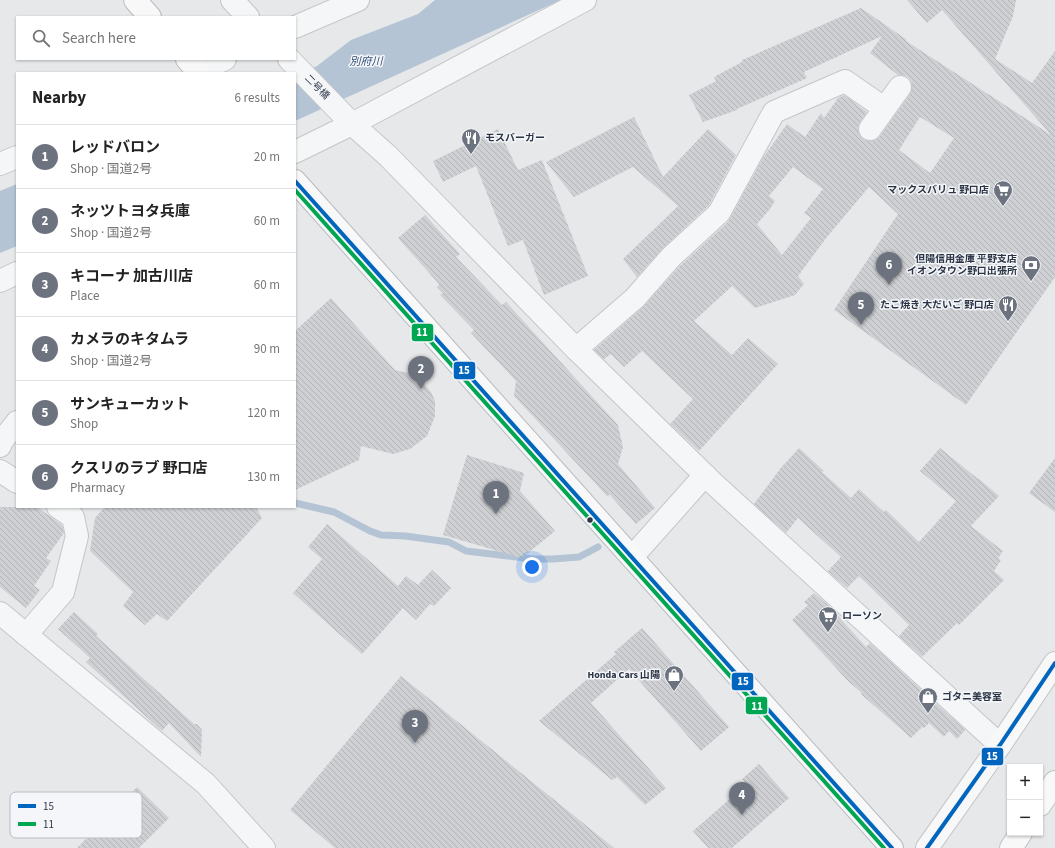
<!DOCTYPE html>
<html lang="en">
<head>
<meta charset="utf-8">
<style>
  :root { --surface:#fff; --page:#f6f6f6; --text:#222; --muted:#767676; --line:#e0e0e0; --accent:#6c737f }
  body { margin:0; font-family:"Source Sans 3","Noto Sans JP",sans-serif; background:var(--page); color:var(--text) }
  .controls { position:absolute; right:12px; bottom:12px; display:grid; overflow:hidden; border-radius:0px; box-shadow:0 1px 3px #0004 }
  .controls button { width:36px; height:36px; display:grid; place-items:center; padding:0; border:0; border-bottom:1px solid var(--line); background:var(--surface); color:var(--text); font:20px sans-serif }
  .you { position:absolute; left:532px; top:567px; width:14px; height:14px; margin:-10px; border:3px solid #fff; border-radius:50%; background:#1a73e8; box-shadow:0 0 0 6px #1a73e833 }
  .badge { display:grid; place-items:center; width:26px; height:26px; border-radius:50%; background:var(--accent); color:#fff; font-size:13px; font-weight:700 }
  .pin { position:absolute; translate:-50% -33px; filter:drop-shadow(0 1px 2px #0008) }
  .pin::after { content:''; position:absolute; top:21px; width:14px; height:12px; background:inherit; clip-path:polygon(0 0,100% 0,50% 100%) }
  .list { margin:0; padding:0; list-style:none }
  h2 { display:flex; justify-content:space-between; align-items:center; height:52px; margin:0; padding:0 16px; font-size:17px }
  h2 small { font-size:13px; font-weight:400; color:var(--muted) }
  .list li { display:grid; grid-template-columns:26px 1fr auto; gap:12px; align-items:center; box-sizing:border-box; height:64px; padding:0 16px; border-top:1px solid var(--line) }
  .list b { display:block; font-size:15px; white-space:nowrap }
  .list p { margin:0; font-size:13px; white-space:nowrap; color:var(--muted) }
  .list em { font-size:13px; font-style:normal; color:var(--muted) }
  .icon { flex:none; width:22px; height:22px; fill:none; stroke:currentColor; stroke-width:2; stroke-linecap:round; stroke-linejoin:round }
  .map { position:relative; flex:none; width:1055px; height:848px; overflow:hidden }
  .search { position:absolute; background:var(--surface); box-shadow:0 1px 3px #0004; left:16px; top:16px; width:280px; height:44px; display:flex; align-items:center; gap:10px; box-sizing:border-box; padding:0 14px; border-radius:0px; color:var(--muted); font-size:15px }
  .panel { position:absolute; background:var(--surface); box-shadow:0 1px 3px #0004; left:16px; top:72px; width:280px; height:436px; border-radius:0px }
  .map>svg:first-child { display:block }
  .water { fill:#b4c4d5 }
  .lines { fill:none; stroke-linecap:round; stroke-linejoin:round }
  .stream { stroke:#b4c4d5; stroke-width:7 }
  .building { fill:url(#building-back-hatch); fill-rule:evenodd }
  .minor-casing { stroke:#c4c6c8; stroke-width:24 }
  .major-casing { stroke:#c2c5c8; stroke-width:24 }
  .highway-casing { stroke:#b8bbbf; stroke-width:24 }
  .minor { stroke:#f5f6f7; stroke-width:22 }
  .major { stroke:#f8f8f8; stroke-width:22 }
  .highway { stroke:#f8f8f8; stroke-width:22 }
  .bus-1-casing { stroke:#f4f6f9; stroke-width:7 }
  .bus-2-casing { stroke:#f4f6f9; stroke-width:7 }
  .bus-1 { stroke:#0065bd; stroke-width:4 }
  .bus-2 { stroke:#00a651; stroke-width:4 }
  .bus-dot { fill:#2b3445; stroke:#f4f6f9; stroke-width:1.5 }
  .labels { text-anchor:middle; dominant-baseline:central; stroke-width:3; stroke-linejoin:round; paint-order:stroke }
  .street-label { font-size:10px; fill:#2b3445; stroke:#f4f6f9 }
  .poi-label { font-size:10px; font-weight:bold; fill:#2b3445; stroke:#f4f6f9; text-anchor:end }
  .water-label { font-size:11px; font-style:italic; fill:#34527a; stroke:#f4f6f9 }
  .key { fill:#f4f6f9; stroke:#b8bcc3; stroke-width:1 }
  .key-label { font-size:11px; fill:#2b3445 }
  .line-badge { stroke:#f4f6f9; stroke-width:1.5 }
  .badge-label { font-size:11px; text-anchor:middle; font-weight:bold; fill:#fff }
</style>
</head>
<body>
<div class="map">
<svg width="1055" height="848" viewBox="0 0 1055 848">
  <defs>
    <pattern id="building-back-hatch" width="6" height="6" patternUnits="userSpaceOnUse"><rect width="6" height="6" fill="#ced0d3"/><path d="M-1 5l2 2M0 0l6 6M5-1l2 2" fill="none" stroke="#b1b3b6"/></pattern>
  </defs>
  <rect width="100%" height="100%" fill="#e6e8ea"/>
  <g class="water">
    <path d="M 435,0 L 561,0 L 295,121 L 295,77 L 317,66 L 351,40 L 418,14 Z"/>
    <path d="M 17,184 L 17,246 L 0,253 L 0,191 Z"/>
  </g>
  <g class="lines">
    <path class="stream" d="M 295,503 L 334,512 L 370,531 L 381,535 L 405,536 L 449,542 L 466,551 L 532,559 L 553,559 L 579,557 L 598,547"/>
  </g>
  <g class="building">
    <path d="M 907,0 L 1016,0 L 1013,16 L 995,59 L 1032,83 L 1055,51 L 1055,277 L 966,405 L 834,310 L 898,214 L 869,187 L 827,237 L 798,276 L 804,284 L 795,295 L 755,308 L 732,286 L 694,321 L 732,355 L 748,338 L 778,364 L 699,451 L 670,424 L 693,399 L 642,351 L 624,367 L 611,354 L 604,359 L 594,350 L 643,307 L 680,266 L 728,222 L 763,158 L 787,124 L 805,137 L 821,113 L 824,118 L 838,98 L 844,95 L 867,112 L 860,122 L 858,128 L 859,134 L 863,139 L 869,141 L 875,140 L 880,136 L 910,94 L 912,86 L 911,81 L 908,77 L 902,75 L 898,75 L 870,53 L 882,36 L 804,72 L 807,78 L 737,109 L 737,110 L 703,122 L 689,95 L 716,81 L 714,77 L 742,62 L 742,60 L 861,8 L 907,40 L 906,41 L 1051,135 L 942,10 L 927,23 ZM 920,117 L 954,138 L 930,173 L 899,150 ZM 793,167 L 823,189 L 804,213 L 811,218 L 782,255 L 757,224 L 770,209 L 775,201 L 769,196 Z"/>
    <path d="M 634,117 L 663,177 L 708,129 L 736,155 L 709,205 L 663,248 L 637,277 L 623,259 L 678,206 L 633,167 L 574,197 L 546,162 Z"/>
    <path d="M 498,129 L 518,170 L 542,160 L 588,276 L 544,295 L 523,240 L 508,246 L 476,166 L 443,182 L 433,161 Z"/>
    <path d="M 425,215 L 460,254 L 456,257 L 502,305 L 506,302 L 618,425 L 623,447 L 618,464 L 655,508 L 636,524 L 609,494 L 608,497 L 514,396 L 516,381 L 471,333 L 474,330 L 440,295 L 443,293 L 437,287 L 439,284 L 398,238 Z"/>
    <path d="M 331,298 L 395,370 L 416,375 L 431,392 L 435,401 L 435,416 L 427,436 L 410,449 L 393,454 L 361,446 L 359,460 L 295,490 L 295,331 Z"/>
    <path d="M 799,448 L 824,471 L 822,472 L 851,498 L 859,489 L 884,512 L 886,510 L 919,542 L 956,501 L 920,471 L 940,448 L 978,479 L 978,478 L 999,496 L 971,526 L 1003,551 L 998,558 L 1001,560 L 994,571 L 1004,580 L 959,625 L 957,623 L 922,657 L 899,636 L 909,625 L 859,576 L 847,588 L 828,571 L 841,557 L 798,518 L 786,533 L 754,504 L 780,469 Z"/>
    <path d="M 467,455 L 524,473 L 520,491 L 555,531 L 522,558 L 443,535 Z"/>
    <path d="M 1055,458 L 1055,512 L 1029,493 Z"/>
    <path d="M 0,507 L 37,507 L 62,525 L 64,533 L 46,558 L 51,561 L 34,586 L 40,590 L 26,608 L 0,587 Z"/>
    <path d="M 105,507 L 256,507 L 262,518 L 167,621 L 157,614 L 145,625 L 123,606 L 133,592 L 90,551 L 95,518 Z"/>
    <path d="M 327,524 L 398,586 L 406,576 L 418,585 L 432,570 L 451,588 L 434,606 L 430,604 L 416,620 L 403,608 L 362,654 L 293,593 L 322,559 L 308,547 Z"/>
    <path d="M 814,593 L 830,607 L 866,647 L 870,643 L 965,730 L 957,739 L 949,731 L 944,737 L 929,723 L 924,728 L 922,727 L 911,738 L 861,694 L 862,693 L 848,681 L 792,620 L 808,605 L 804,602 Z"/>
    <path d="M 74,612 L 98,634 L 96,636 L 194,724 L 197,724 L 202,730 L 201,757 L 169,723 L 162,731 L 86,662 L 90,658 L 58,629 Z"/>
    <path d="M 642,628 L 729,727 L 701,751 L 629,669 L 591,703 L 666,788 L 645,805 L 617,777 L 612,780 L 539,721 L 616,654 L 614,652 Z"/>
    <path d="M 401,676 L 614,848 L 335,848 L 290,810 Z"/>
    <path d="M 759,764 L 789,798 L 732,848 L 708,848 L 693,831 L 747,784 L 742,779 Z"/>
    <path d="M 137,787 L 169,818 L 139,848 L 77,848 Z"/>
  </g>
  <g class="lines">
    <defs>
      <g id="minor">
        <path d="M 232,0 L 248,17"/>
        <path d="M 295,27 L 358,0"/>
        <path d="M 289,59 L 352,124 L 388,156 L 576,349 L 713,483 L 1000,745"/>
        <path d="M 196,73 L 225,59"/>
        <path d="M 870,129 L 900,87"/>
        <path d="M 295,152 L 352,124 L 585,0"/>
        <path d="M 0,164 L 17,157"/>
        <path d="M 0,281 L 17,273"/>
        <path d="M 576,349 L 635,298 L 671,257 L 719,213 L 774,112 L 845,81 L 884,108"/>
        <path d="M 0,446 L 2,441 L 17,422"/>
        <path d="M 0,471 L 17,482"/>
        <path d="M 632,557 L 705,475"/>
        <path d="M 0,613 L 206,784 L 264,848"/>
        <path d="M 26,635 L 63,592 L 77,536 L 73,517 L 58,507"/>
      </g>
      <g id="major">
        <path d="M 1040,805 L 1055,782"/>
        <path d="M 927,848 L 1000,745 L 1055,663"/>
        <path d="M 1011,848 L 1021,833"/>
      </g>
      <g id="highway">
        <path d="M 135,0 L 150,17"/>
        <path d="M 187,59 L 199,73"/>
        <path d="M 295,181 L 892,848"/>
      </g>
    </defs>
    <use href="#minor" class="minor-casing"/>
    <use href="#major" class="major-casing"/>
    <use href="#highway" class="highway-casing"/>
    <use href="#minor" class="minor"/>
    <use href="#major" class="major"/>
    <use href="#highway" class="highway"/>
    <defs>
      <g id="bus-1">
        <path d="M 295,181 L 892,848"/>
        <path d="M 927,848 L 1000,745 L 1055,663"/>
      </g>
      <path id="bus-2" d="M 295,190 L 884,848"/>
    </defs>
    <use href="#bus-1" class="bus-1-casing"/>
    <use href="#bus-2" class="bus-2-casing"/>
    <use href="#bus-1" class="bus-1"/>
    <use href="#bus-2" class="bus-2"/>
  </g>
  <defs>
    <symbol id="restaurant-pin" viewBox="-11 -11 22 30"><path d="M0 17L-7.5 6A9.5 9.5 0 1 1 7.5 6Z" fill="#6c737f" stroke="#f4f6f9"/><path d="M-5-6h1v4h1v-4h1v4h1v-4h1v5L-1.5 .5V6h-2V.5L-5-1ZM5-6V6H3V1.5H1.5Q1.5-4 5-6Z" fill="#fff"/></symbol>
    <symbol id="supermarket-pin" viewBox="-11 -11 22 30"><path d="M0 17L-7.5 6A9.5 9.5 0 1 1 7.5 6Z" fill="#6c737f" stroke="#f4f6f9"/><path d="M-6-5.5h2.5l.6 2H6L4.5 2H-2.5L-4.4-4H-6ZM-1.5 3.2a1.3 1.3 0 1 0 .1 0ZM3 3.2a1.3 1.3 0 1 0 .1 0Z" fill="#fff"/></symbol>
    <symbol id="bank-pin" viewBox="-11 -11 22 30"><path d="M0 17L-7.5 6A9.5 9.5 0 1 1 7.5 6Z" fill="#6c737f" stroke="#f4f6f9"/><path d="M-6-4H6V4H-6ZM0-2.3a2.3 2.3 0 1 0 0 4.6a2.3 2.3 0 1 0 0-4.6Z" fill="#fff"/></symbol>
    <symbol id="shop-pin" viewBox="-11 -11 22 30"><path d="M0 17L-7.5 6A9.5 9.5 0 1 1 7.5 6Z" fill="#6c737f" stroke="#f4f6f9"/><path d="M-5-2.5h2.3a2.7 3.5 0 0 1 5.4 0H5L5.5 6h-11ZM-1.5-2.5h3a1.5 2.3 0 0 0-3 0Z" fill="#fff"/></symbol>
  </defs>
  <g fill-rule="evenodd">
    <use href="#restaurant-pin" x="460" y="127" width="22" height="30"/>
    <use href="#supermarket-pin" x="992" y="179" width="22" height="30"/>
    <use href="#bank-pin" x="1020" y="254" width="22" height="30"/>
    <use href="#restaurant-pin" x="997" y="294" width="22" height="30"/>
    <use href="#supermarket-pin" x="817" y="605" width="22" height="30"/>
    <use href="#shop-pin" x="663" y="664" width="22" height="30"/>
    <use href="#shop-pin" x="917" y="686" width="22" height="30"/>
  </g>
  <circle class="bus-dot" cx="590" cy="520" r="3.5"/>
  <g class="labels">
    <g class="street-label">
      <text transform="translate(317 87) rotate(45)">二号橋</text>
    </g>
    <g class="poi-label">
      <text x="485" y="138" text-anchor="start">モスバーガー</text>
      <text x="989" y="190">マックスバリュ 野口店</text>
      <text x="1017" y="259">但陽信用金庫 平野支店<tspan x="1017" dy="12">イオンタウン野口出張所</tspan></text>
      <text x="994" y="305">たこ焼き 大だいご 野口店</text>
      <text x="842" y="616" text-anchor="start">ローソン</text>
      <text x="660" y="675">Honda Cars 山陽</text>
      <text x="942" y="697" text-anchor="start">ゴタニ美容室</text>
    </g>
    <g class="water-label">
      <text x="366" y="61">別府川</text>
    </g>
  </g>
  <rect x="10" y="792" width="132" height="46" rx="6" class="key"/>
  <rect x="18" y="804" width="18" height="4" fill="#0065bd"/>
  <rect x="18" y="822" width="18" height="4" fill="#00a651"/>
  <g class="key-label">
    <text x="43" y="810">15</text>
    <text x="43" y="828">11</text>
  </g>
  <g class="line-badge">
    <rect x="411" y="323" width="23" height="19" rx="4" fill="#00a651"/>
    <rect x="453" y="361" width="23" height="19" rx="4" fill="#0065bd"/>
    <rect x="731" y="672" width="23" height="19" rx="4" fill="#0065bd"/>
    <rect x="745" y="696" width="23" height="19" rx="4" fill="#00a651"/>
    <rect x="981" y="747" width="23" height="19" rx="4" fill="#0065bd"/>
  </g>
  <g class="badge-label">
    <text x="422" y="336">11</text>
    <text x="464" y="374">15</text>
    <text x="743" y="685">15</text>
    <text x="757" y="710">11</text>
    <text x="992" y="760">15</text>
  </g>
</svg>
<div class="controls">
<button>+</button>
<button>−</button>
</div>
<div class="you"></div>
<div class="pin badge" style="left:496px;top:514px">1</div>
<div class="pin badge" style="left:421px;top:389px">2</div>
<div class="pin badge" style="left:415px;top:743px">3</div>
<div class="pin badge" style="left:742px;top:815px">4</div>
<div class="pin badge" style="left:861px;top:325px">5</div>
<div class="pin badge" style="left:889px;top:285px">6</div>
<div class="search"><svg class="icon" aria-label="search" viewBox="0 0 24 24"><circle cx="10" cy="10" r="6"/><path d="M15 15l6 6"/></svg>Search here</div>
<section class="panel">
<h2>Nearby<small>6 results</small></h2>
<ul class="list">
<li><span class="badge">1</span><div><b>レッドバロン</b><p>Shop · 国道2号</p></div><em>20 m</em></li>
<li><span class="badge">2</span><div><b>ネッツトヨタ兵庫</b><p>Shop · 国道2号</p></div><em>60 m</em></li>
<li><span class="badge">3</span><div><b>キコーナ 加古川店</b><p>Place</p></div><em>60 m</em></li>
<li><span class="badge">4</span><div><b>カメラのキタムラ</b><p>Shop · 国道2号</p></div><em>90 m</em></li>
<li><span class="badge">5</span><div><b>サンキューカット</b><p>Shop</p></div><em>120 m</em></li>
<li><span class="badge">6</span><div><b>クスリのラブ 野口店</b><p>Pharmacy</p></div><em>130 m</em></li>
</ul>
</section>
</div>
</body>
</html>
